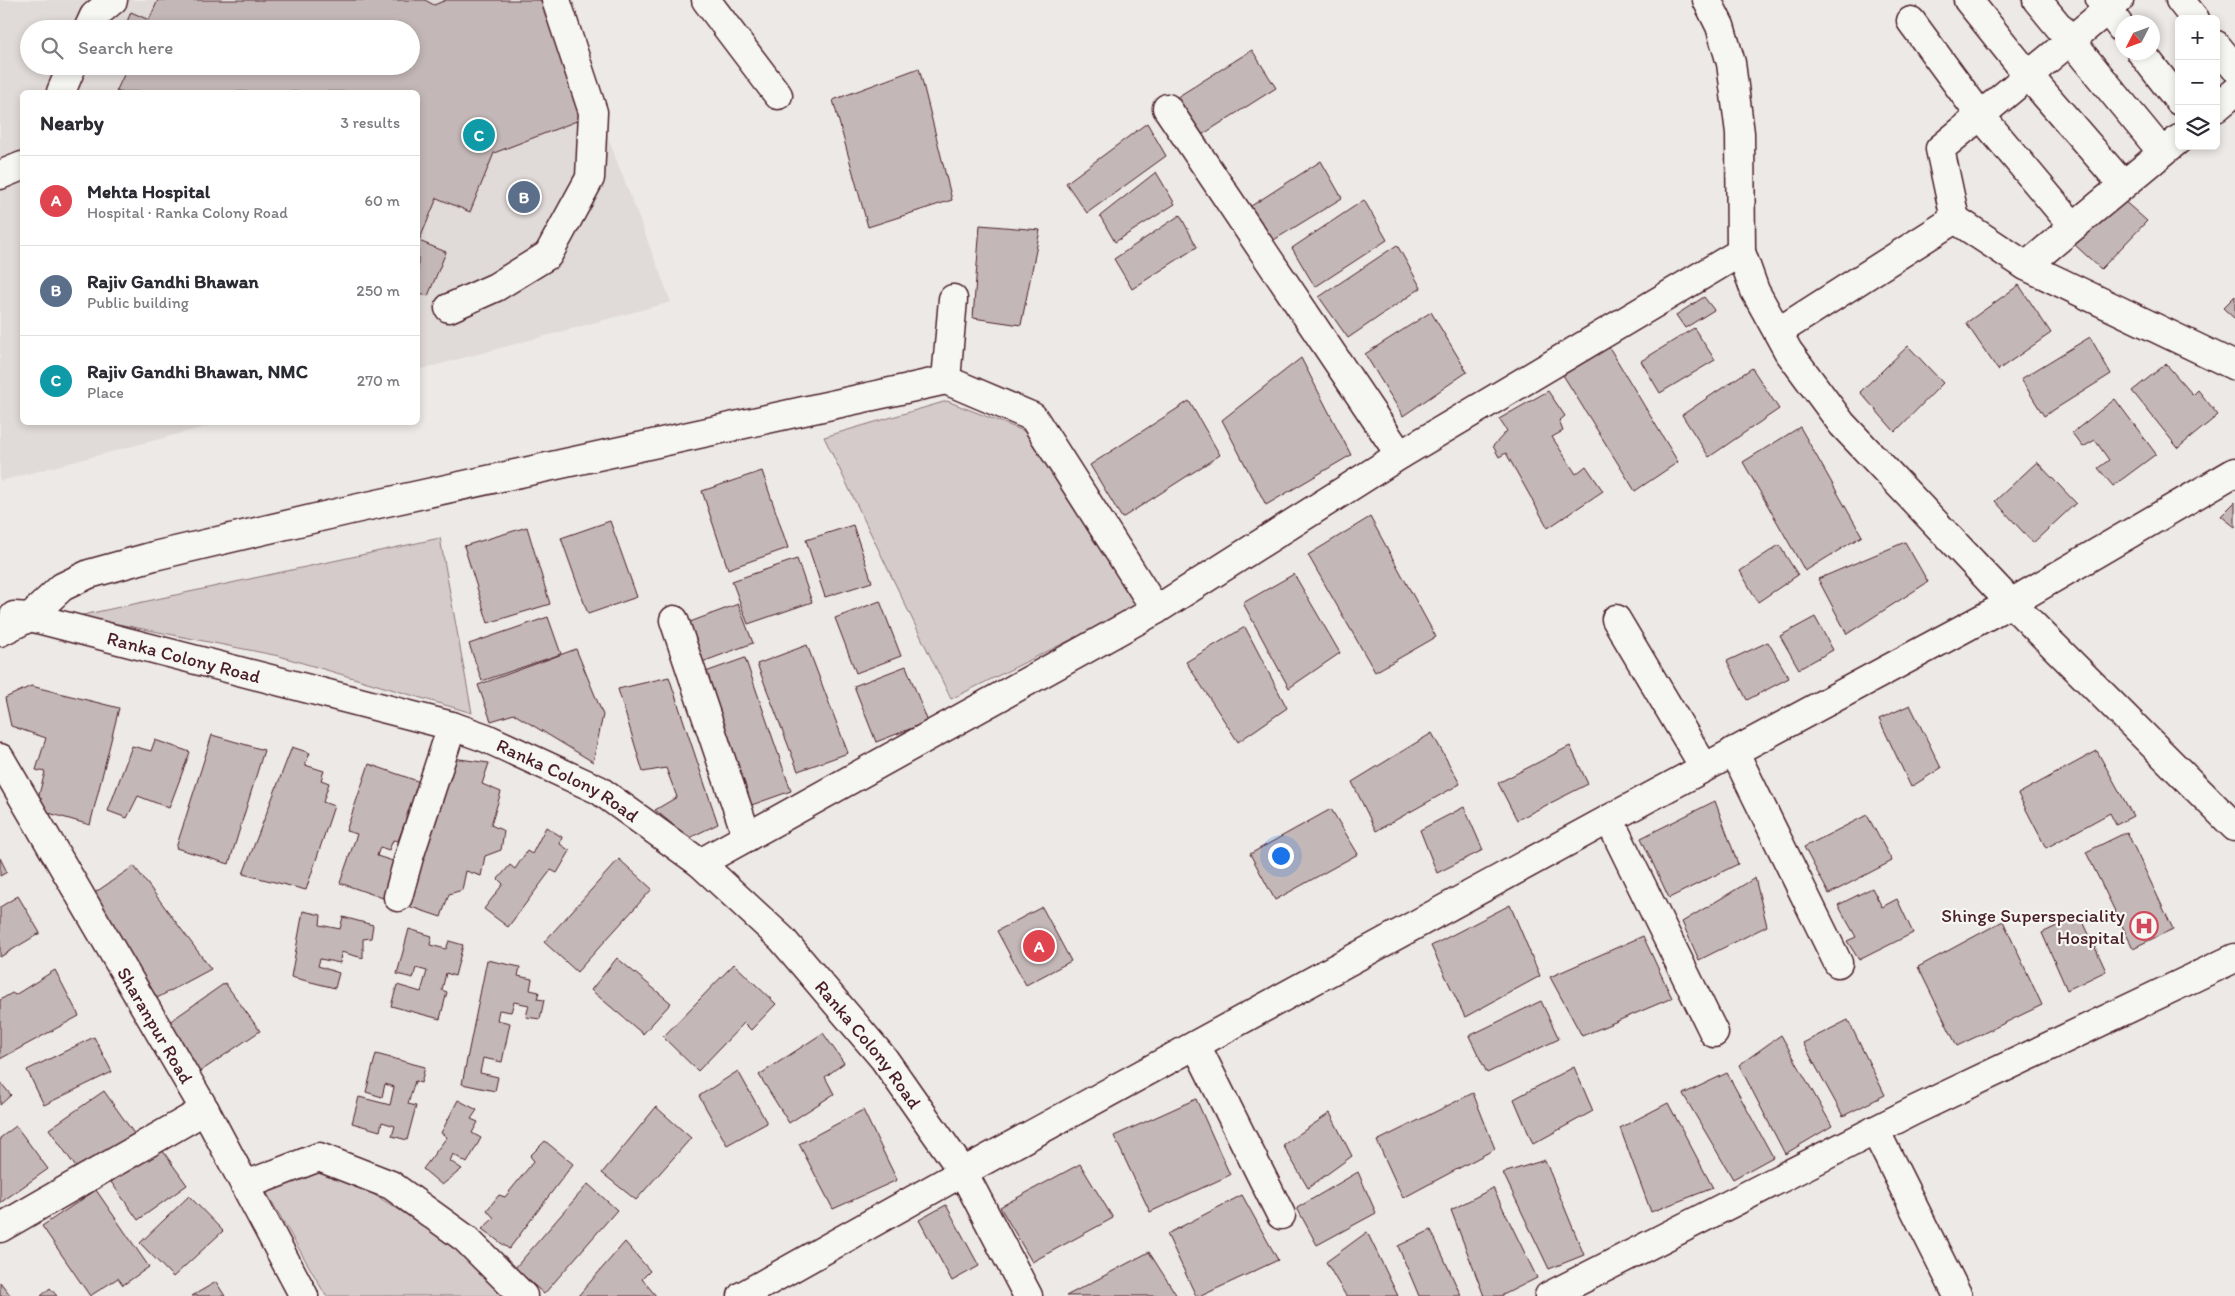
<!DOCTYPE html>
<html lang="en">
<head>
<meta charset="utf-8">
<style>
  :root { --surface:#fff; --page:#f7f7f7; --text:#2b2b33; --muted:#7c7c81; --line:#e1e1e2; --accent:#1a73e8 }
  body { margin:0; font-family:Itim,sans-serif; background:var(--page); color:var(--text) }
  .controls { position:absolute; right:15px; top:15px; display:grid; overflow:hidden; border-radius:8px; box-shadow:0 2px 8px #0003 }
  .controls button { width:45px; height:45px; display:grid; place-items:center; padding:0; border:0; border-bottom:1px solid var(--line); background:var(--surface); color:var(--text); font:25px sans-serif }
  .compass { position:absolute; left:2115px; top:15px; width:45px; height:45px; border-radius:50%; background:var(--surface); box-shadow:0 2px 8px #0003; rotate:228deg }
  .you { position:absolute; left:1280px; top:855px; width:18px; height:18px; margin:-12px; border:4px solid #fff; border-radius:50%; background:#1a73e8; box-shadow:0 0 0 8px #1a73e833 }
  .badge { display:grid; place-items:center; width:32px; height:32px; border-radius:50%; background:var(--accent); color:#fff; font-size:16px; font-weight:700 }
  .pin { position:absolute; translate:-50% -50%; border:2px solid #fff; box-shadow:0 1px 5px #0006 }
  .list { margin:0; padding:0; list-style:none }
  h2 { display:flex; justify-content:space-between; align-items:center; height:65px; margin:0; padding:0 20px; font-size:21px }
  h2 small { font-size:16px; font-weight:400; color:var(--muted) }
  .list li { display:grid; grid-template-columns:32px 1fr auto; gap:15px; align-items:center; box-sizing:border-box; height:90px; padding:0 20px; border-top:1px solid var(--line) }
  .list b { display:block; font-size:19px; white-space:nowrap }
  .list p { margin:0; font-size:16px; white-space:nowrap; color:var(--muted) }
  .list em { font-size:16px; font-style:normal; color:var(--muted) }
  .icon { flex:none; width:28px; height:28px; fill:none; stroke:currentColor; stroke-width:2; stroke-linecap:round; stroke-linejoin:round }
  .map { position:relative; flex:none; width:2235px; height:1296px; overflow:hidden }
  .search { position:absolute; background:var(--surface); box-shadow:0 2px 8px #0003; left:20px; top:20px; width:400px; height:55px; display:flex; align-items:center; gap:12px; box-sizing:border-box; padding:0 18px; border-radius:28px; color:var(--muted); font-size:19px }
  .panel { position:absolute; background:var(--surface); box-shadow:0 2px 8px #0003; left:20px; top:90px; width:400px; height:335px; border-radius:8px }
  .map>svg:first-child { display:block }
  .built { fill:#e0dad8; fill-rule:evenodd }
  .green { fill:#d4cbca; stroke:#8f757a }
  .building { fill:#c4b7b7; stroke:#4a1f2b }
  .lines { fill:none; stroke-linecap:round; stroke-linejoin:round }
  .minor-casing { stroke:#4a1f2b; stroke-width:31 }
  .major-casing { stroke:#4a1f2b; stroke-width:31 }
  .minor { stroke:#f6f6f2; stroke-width:28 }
  .major { stroke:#f6f6f2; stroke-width:28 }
  .labels { text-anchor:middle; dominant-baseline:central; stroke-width:4.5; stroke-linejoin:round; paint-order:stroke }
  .street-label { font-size:19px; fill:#4a1f2b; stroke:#f6f6f2 }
  .poi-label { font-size:19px; fill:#4a1f2b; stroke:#f6f6f2; text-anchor:end }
</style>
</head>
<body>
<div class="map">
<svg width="2235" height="1296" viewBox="0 0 2235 1296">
  <rect width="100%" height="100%" fill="#ece9e6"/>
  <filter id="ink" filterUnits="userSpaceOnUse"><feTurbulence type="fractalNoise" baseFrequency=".02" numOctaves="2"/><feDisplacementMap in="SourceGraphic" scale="10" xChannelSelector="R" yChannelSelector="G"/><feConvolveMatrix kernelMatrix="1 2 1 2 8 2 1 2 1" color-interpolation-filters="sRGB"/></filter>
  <g filter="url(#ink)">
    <path class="built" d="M 0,0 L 555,0 L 671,302 L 418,370 L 418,92 L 22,92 L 22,422 L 220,423 L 0,481 ZM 29,29 L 411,29 L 411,66 L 29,66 Z"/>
    <g class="green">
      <path d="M 947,401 L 1024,431 L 1137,607 L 951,699 L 824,437 Z"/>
      <path d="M 440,538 L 472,713 L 279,656 L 78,616 Z"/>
      <path d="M 314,1169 C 326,1173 340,1176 351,1182 C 401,1208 469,1254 506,1296 L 326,1296 L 264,1188 Z"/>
    </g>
    <g class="building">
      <path d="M 158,0 L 425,0 L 434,5 L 446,0 L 541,0 L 587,117 L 494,153 L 470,212 L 437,198 L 419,241 L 446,252 L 428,296 L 418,292 L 418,92 L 116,92 L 128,66 L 411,66 L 411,29 L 124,29 L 131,12 L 149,20 Z"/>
      <path d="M 1252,50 L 1276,88 L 1197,138 L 1171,101 Z"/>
      <path d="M 919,68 L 952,200 L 868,227 L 833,100 Z"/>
      <path d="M 1147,123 L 1166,156 L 1087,213 L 1066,183 Z"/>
      <path d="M 1321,161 L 1342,198 L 1269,243 L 1248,208 Z"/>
      <path d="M 1156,172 L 1175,204 L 1115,242 L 1100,216 Z"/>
      <path d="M 2122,199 L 2147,221 L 2101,269 L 2075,245 Z"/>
      <path d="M 1364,200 L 1387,240 L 1315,287 L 1292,248 Z"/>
      <path d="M 1180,215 L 1197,247 L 1132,289 L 1114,259 Z"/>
      <path d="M 980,225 L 1040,230 L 1021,325 L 973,318 Z"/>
      <path d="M 1397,245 L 1421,288 L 1348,338 L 1319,297 Z"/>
      <path d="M 2019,285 L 2051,333 L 1998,370 L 1966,323 Z"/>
      <path d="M 2235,296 L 2235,319 L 2223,308 Z"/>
      <path d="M 1704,297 L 1714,310 L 1685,328 L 1676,315 Z"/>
      <path d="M 1431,312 L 1467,372 L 1403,416 L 1365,354 Z"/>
      <path d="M 1694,328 L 1715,360 L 1660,393 L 1641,361 Z"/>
      <path d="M 2090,337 L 2111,374 L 2044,416 L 2021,379 Z"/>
      <path d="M 1908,346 L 1943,383 L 1895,432 L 1860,392 Z"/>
      <path d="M 1609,347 L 1678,462 L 1635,491 L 1563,375 Z"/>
      <path d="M 1301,358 L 1351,455 L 1266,505 L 1222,420 Z"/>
      <path d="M 2166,364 L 2193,395 L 2198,390 L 2218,415 L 2178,448 L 2132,391 Z"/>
      <path d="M 1752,368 L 1779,409 L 1709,457 L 1682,415 Z"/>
      <path d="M 1548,391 L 1565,416 L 1559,421 L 1563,431 L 1552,437 L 1576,474 L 1586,466 L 1603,491 L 1548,528 L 1506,453 L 1499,457 L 1493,446 L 1507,431 L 1499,419 Z"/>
      <path d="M 2115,399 L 2156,454 L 2113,486 L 2098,468 L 2109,460 L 2095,440 L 2083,447 L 2072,433 Z"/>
      <path d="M 1189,401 L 1220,455 L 1122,518 L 1090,465 Z"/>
      <path d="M 1800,427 L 1862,536 L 1805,571 L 1743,462 Z"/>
      <path d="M 2037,462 L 2076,503 L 2033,543 L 1995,501 Z"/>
      <path d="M 762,471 L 788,548 L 728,569 L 702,491 Z"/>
      <path d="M 2235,502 L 2235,527 L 2221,516 Z"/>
      <path d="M 1370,517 L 1436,637 L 1375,672 L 1308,555 Z"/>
      <path d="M 610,521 L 637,597 L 588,614 L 561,538 Z"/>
      <path d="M 853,525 L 872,582 L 825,597 L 806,540 Z"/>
      <path d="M 527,527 L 550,604 L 488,623 L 464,546 Z"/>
      <path d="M 1905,542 L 1928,582 L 1847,634 L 1818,579 Z"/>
      <path d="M 1779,545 L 1798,575 L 1758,602 L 1740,571 Z"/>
      <path d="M 797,559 L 812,602 L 748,624 L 732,581 Z"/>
      <path d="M 1294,574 L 1340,653 L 1289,688 L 1243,603 Z"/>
      <path d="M 880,601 L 901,656 L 856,673 L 835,618 Z"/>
      <path d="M 738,604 L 753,643 L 697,664 L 682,625 Z"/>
      <path d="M 548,617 L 561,654 L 482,681 L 469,644 Z"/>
      <path d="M 1815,617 L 1833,650 L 1799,669 L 1780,636 Z"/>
      <path d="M 1245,627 L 1287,708 L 1238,742 L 1186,662 Z"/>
      <path d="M 1768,642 L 1789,678 L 1747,700 L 1727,661 Z"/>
      <path d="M 807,645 L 848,753 L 798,771 L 757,664 Z"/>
      <path d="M 576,649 L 603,715 L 593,762 L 514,714 L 491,721 L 478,685 Z"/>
      <path d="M 745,658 L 791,791 L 746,807 L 700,674 Z"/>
      <path d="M 906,666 L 928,722 L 876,742 L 854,686 Z"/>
      <path d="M 669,677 L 718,824 L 689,838 L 655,810 L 677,797 L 666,768 L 643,772 L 618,689 Z"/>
      <path d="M 31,686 L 119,708 L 90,825 L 35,809 L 45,772 L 36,770 L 46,738 L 11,726 L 5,698 Z"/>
      <path d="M 1910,705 L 1941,768 L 1911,787 L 1879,719 Z"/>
      <path d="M 1432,733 L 1460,784 L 1376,831 L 1352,782 Z"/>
      <path d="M 212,735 L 264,750 L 229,864 L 176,848 Z"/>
      <path d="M 155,740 L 190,752 L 169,808 L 138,796 L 127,818 L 108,811 L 132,746 L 151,751 Z"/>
      <path d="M 1570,746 L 1588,784 L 1517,820 L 1498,783 Z"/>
      <path d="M 292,747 L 310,753 L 305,765 L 324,771 L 321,780 L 329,783 L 323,802 L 334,806 L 306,890 L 243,874 Z"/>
      <path d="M 2097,751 L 2133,816 L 2116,825 L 2110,813 L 2046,848 L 2018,794 Z"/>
      <path d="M 452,758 L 489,763 L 482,784 L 501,792 L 491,825 L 504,831 L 501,850 L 485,856 L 481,876 L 466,871 L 462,890 L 449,894 L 441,917 L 408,906 Z"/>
      <path d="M 369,764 L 423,783 L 409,827 L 404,825 L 398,841 L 393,840 L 389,850 L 380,847 L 377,856 L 396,862 L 383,898 L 340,883 L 357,834 L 346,831 Z"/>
      <path d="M 1715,801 L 1738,864 L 1669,898 L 1641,838 Z"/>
      <path d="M 1464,807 L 1483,850 L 1437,873 L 1420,830 Z"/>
      <path d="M 1331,809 L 1358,854 L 1275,900 L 1250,854 Z"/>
      <path d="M 1867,815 L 1892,861 L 1829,894 L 1804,847 Z"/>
      <path d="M 546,827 L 562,837 L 560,844 L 570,851 L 557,873 L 551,870 L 508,927 L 484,909 L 503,884 L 498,879 L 510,865 L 515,869 L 527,851 L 532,854 Z"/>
      <path d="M 2127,832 L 2173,929 L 2133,948 L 2086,852 Z"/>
      <path d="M 0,858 L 7,872 L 0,876 Z"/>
      <path d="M 619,859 L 652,889 L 577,972 L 544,942 Z"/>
      <path d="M 134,866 L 211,969 L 157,998 L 93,894 Z"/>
      <path d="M 1755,878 L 1767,926 L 1699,960 L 1682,922 Z"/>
      <path d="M 1872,888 L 1882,907 L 1897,899 L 1913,933 L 1859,960 L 1847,941 L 1856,937 L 1838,905 Z"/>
      <path d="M 18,896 L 40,933 L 0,957 L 0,907 Z"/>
      <path d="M 1510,905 L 1540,976 L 1465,1017 L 1431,946 Z"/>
      <path d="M 1042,907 L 1071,961 L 1026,985 L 997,931 Z"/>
      <path d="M 303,911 L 321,915 L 320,925 L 340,929 L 343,917 L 373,925 L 371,938 L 363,939 L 363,958 L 341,952 L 340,963 L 320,959 L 318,966 L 339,973 L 335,988 L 291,977 Z"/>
      <path d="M 2080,915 L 2106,971 L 2067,990 L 2042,933 Z"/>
      <path d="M 2003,921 L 2042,1005 L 1957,1046 L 1918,967 Z"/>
      <path d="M 409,929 L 432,936 L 430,945 L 446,949 L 449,941 L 463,945 L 455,976 L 446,973 L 442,990 L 447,992 L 440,1019 L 391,1006 L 397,985 L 421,992 L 427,971 L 416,968 L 413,978 L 397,974 Z"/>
      <path d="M 1643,936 L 1672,998 L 1582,1036 L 1550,977 Z"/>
      <path d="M 617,958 L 671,1003 L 643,1034 L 591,990 Z"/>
      <path d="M 487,960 L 520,967 L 518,976 L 532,979 L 530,990 L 539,992 L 537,999 L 544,1000 L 540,1019 L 526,1017 L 529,1005 L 514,1002 L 511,1012 L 499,1010 L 497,1020 L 510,1023 L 502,1062 L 483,1058 L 480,1073 L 498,1077 L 495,1091 L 462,1084 Z"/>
      <path d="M 734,964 L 776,1004 L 751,1030 L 744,1023 L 698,1071 L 663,1037 Z"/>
      <path d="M 55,970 L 79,1016 L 0,1059 L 0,1000 L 12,993 L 15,995 Z"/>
      <path d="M 225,983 L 260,1031 L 198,1073 L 165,1025 Z"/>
      <path d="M 1541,1001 L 1559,1039 L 1487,1073 L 1469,1036 Z"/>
      <path d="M 1848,1020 L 1885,1095 L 1843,1116 L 1803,1043 Z"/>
      <path d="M 823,1033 L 844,1063 L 825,1077 L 834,1094 L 789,1123 L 759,1075 Z"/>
      <path d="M 1781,1035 L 1832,1126 L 1785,1154 L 1739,1065 Z"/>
      <path d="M 94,1037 L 112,1072 L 44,1105 L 27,1070 Z"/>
      <path d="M 376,1054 L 425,1067 L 421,1083 L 415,1081 L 408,1104 L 416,1106 L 407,1140 L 392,1136 L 395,1126 L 382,1122 L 380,1131 L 352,1123 L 359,1097 L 390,1105 L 394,1087 L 385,1084 L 382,1097 L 366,1092 Z"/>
      <path d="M 1574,1067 L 1593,1111 L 1533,1144 L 1514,1099 Z"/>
      <path d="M 738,1071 L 767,1123 L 727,1145 L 699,1096 Z"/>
      <path d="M 1727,1073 L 1773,1157 L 1733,1179 L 1683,1094 Z"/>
      <path d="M 0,1082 L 11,1095 L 0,1105 Z"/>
      <path d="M 104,1091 L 135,1135 L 80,1173 L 49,1129 Z"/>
      <path d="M 1473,1093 L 1495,1149 L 1403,1198 L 1377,1141 Z"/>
      <path d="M 1196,1099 L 1230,1175 L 1150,1212 L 1114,1136 Z"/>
      <path d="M 458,1100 L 477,1110 L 471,1119 L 478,1122 L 472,1133 L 481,1138 L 467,1163 L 453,1154 L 450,1161 L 462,1169 L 442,1185 L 423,1169 L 447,1137 L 441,1133 Z"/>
      <path d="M 1668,1103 L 1713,1188 L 1651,1212 L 1620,1128 Z"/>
      <path d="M 656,1107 L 691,1138 L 636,1200 L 602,1173 Z"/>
      <path d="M 863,1110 L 897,1180 L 833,1209 L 799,1144 Z"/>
      <path d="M 1330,1113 L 1352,1156 L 1308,1188 L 1283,1145 Z"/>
      <path d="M 16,1126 L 48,1169 L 0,1203 L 0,1138 Z"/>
      <path d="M 545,1141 L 573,1164 L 509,1249 L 482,1229 L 494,1218 L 487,1210 L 499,1195 L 505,1197 L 534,1161 L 530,1156 Z"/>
      <path d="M 160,1147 L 187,1185 L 138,1220 L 111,1182 Z"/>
      <path d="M 1545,1160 L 1584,1255 L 1549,1269 L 1503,1173 Z"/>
      <path d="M 1080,1164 L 1113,1218 L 1032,1262 L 1000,1207 Z"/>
      <path d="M 1358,1172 L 1376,1213 L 1317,1245 L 1297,1208 Z"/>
      <path d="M 588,1184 L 617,1210 L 544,1294 L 515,1268 Z"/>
      <path d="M 1493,1188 L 1537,1278 L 1501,1296 L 1484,1296 L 1451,1210 Z"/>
      <path d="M 96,1190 L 149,1267 L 123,1285 L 118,1278 L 90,1296 L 42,1226 Z"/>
      <path d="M 1242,1195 L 1278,1260 L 1201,1296 L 1196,1296 L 1167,1234 Z"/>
      <path d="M 189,1196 L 223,1231 L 173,1277 L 140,1243 Z"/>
      <path d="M 946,1205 L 979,1266 L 952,1281 L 919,1220 Z"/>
      <path d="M 1431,1230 L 1461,1296 L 1419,1296 L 1398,1246 Z"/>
      <path d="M 1367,1232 L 1398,1296 L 1346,1296 L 1326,1262 Z"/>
      <path d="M 625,1242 L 650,1271 L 642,1279 L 656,1296 L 578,1296 Z"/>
      <path d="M 1149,1252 L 1177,1296 L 1066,1296 Z"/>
      <path d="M 0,1282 L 11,1296 L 0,1296 Z"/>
      <path d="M 216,1282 L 225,1296 L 192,1296 Z"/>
      <path d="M 50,1288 L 57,1296 L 41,1296 Z"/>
    </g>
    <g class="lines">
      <defs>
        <g id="minor">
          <path d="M 706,0 L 778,95"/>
          <path d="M 1707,0 L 1720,26 L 1731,63 L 1740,133 L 1741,252 L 1755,291 L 1788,351 L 1842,424 L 2011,603 L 2235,827"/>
          <path d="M 1968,0 L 2028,75 L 2123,185"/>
          <path d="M 2037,0 L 2162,152"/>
          <path d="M 2100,0 L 2122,29"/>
          <path d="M 2180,0 L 2195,19"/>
          <path d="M 1911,21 L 1980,115 L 2073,226"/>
          <path d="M 88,29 L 94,16 L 113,0"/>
          <path d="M 2216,45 L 2235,68"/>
          <path d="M 2141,52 L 2179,101"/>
          <path d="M 61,92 L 72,66"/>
          <path d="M 1167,108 L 1400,455"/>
          <path d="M 2216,108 L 2235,92"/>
          <path d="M 2179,139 L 2026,266 L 2235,366"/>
          <path d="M 0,175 L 22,166"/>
          <path d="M 1955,219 L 1940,149 L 2119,0"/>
          <path d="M 449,308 L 496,287 L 548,255 L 590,178 L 593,112 L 556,0"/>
          <path d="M 1778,332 L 1955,219 L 2026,266"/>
          <path d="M 946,380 L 953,299"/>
          <path d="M 1156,610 L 1400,455 L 1741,252"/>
          <path id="s1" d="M 14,616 L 30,617 L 452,726 L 486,738 L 599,790 L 700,863 L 782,939 L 884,1059 L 963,1172 L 1028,1296"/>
          <path d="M 1616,619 L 1704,767"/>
          <path d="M 674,620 L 747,837"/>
          <path d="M 0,632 L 30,617 L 62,587 L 89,574 L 154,556 L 350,510 L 946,380 L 1033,417 L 1156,610 L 700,863"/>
          <path d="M 1734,751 L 1838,963"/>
          <path d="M 1609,819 L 1714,1033"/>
          <path d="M 398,897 L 409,857 L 452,726"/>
          <path d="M 1196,1045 L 1281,1215"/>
          <path d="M 1875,1130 L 1958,1296"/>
          <path d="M 246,1185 L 319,1157 L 391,1185 L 466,1239 L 523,1296"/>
          <path d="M 0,1228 L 205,1110"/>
          <path d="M 742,1296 L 963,1172 L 1609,819 L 2011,603 L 2235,472"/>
          <path d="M 1549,1296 L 1915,1110 L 2235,958"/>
        </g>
        <g id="major">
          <path id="s2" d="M 0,758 L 205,1110 L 304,1296"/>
        </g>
      </defs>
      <use href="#minor" class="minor-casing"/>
      <use href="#major" class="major-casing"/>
      <use href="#minor" class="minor"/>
      <use href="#major" class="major"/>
    </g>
  </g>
  <defs>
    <symbol id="hospital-ring" viewBox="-11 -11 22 22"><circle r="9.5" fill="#f6f6f2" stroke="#d1495b" stroke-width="1.5"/><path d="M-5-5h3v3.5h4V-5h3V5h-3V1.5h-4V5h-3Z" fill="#d1495b"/></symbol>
  </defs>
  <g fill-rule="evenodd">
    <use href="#hospital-ring" x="2128" y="910" width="32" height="32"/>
  </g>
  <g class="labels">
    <g class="street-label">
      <text stroke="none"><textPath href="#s1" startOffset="175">Ranka Colony Road</textPath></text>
      <text stroke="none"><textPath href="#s1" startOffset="580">Ranka Colony Road</textPath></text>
      <text stroke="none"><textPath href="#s2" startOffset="309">Sharanpur Road</textPath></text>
      <text stroke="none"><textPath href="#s1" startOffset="985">Ranka Colony Road</textPath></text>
    </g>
    <g class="poi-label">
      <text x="2125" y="915">Shinge Superspeciality<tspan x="2125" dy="22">Hospital</tspan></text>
    </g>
  </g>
</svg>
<div class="controls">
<button>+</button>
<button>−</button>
<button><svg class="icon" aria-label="layers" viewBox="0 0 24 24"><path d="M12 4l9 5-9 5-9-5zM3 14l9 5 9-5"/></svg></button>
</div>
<svg class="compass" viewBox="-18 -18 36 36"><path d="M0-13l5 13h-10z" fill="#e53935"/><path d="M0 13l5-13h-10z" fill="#7c7c81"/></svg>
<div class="you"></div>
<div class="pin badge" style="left:1039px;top:946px;background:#e0444e">A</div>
<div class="pin badge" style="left:524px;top:197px;background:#5c6f8a">B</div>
<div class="pin badge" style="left:479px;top:135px;background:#0f9aa8">C</div>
<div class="search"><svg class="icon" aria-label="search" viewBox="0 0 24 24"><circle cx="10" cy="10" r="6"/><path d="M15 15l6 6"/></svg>Search here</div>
<section class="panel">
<h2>Nearby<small>3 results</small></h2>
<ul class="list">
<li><span class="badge" style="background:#e0444e">A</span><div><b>Mehta Hospital</b><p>Hospital · Ranka Colony Road</p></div><em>60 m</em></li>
<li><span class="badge" style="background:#5c6f8a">B</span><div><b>Rajiv Gandhi Bhawan</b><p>Public building</p></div><em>250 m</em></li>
<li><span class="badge" style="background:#0f9aa8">C</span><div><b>Rajiv Gandhi Bhawan, NMC</b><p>Place</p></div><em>270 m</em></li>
</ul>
</section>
</div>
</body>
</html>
